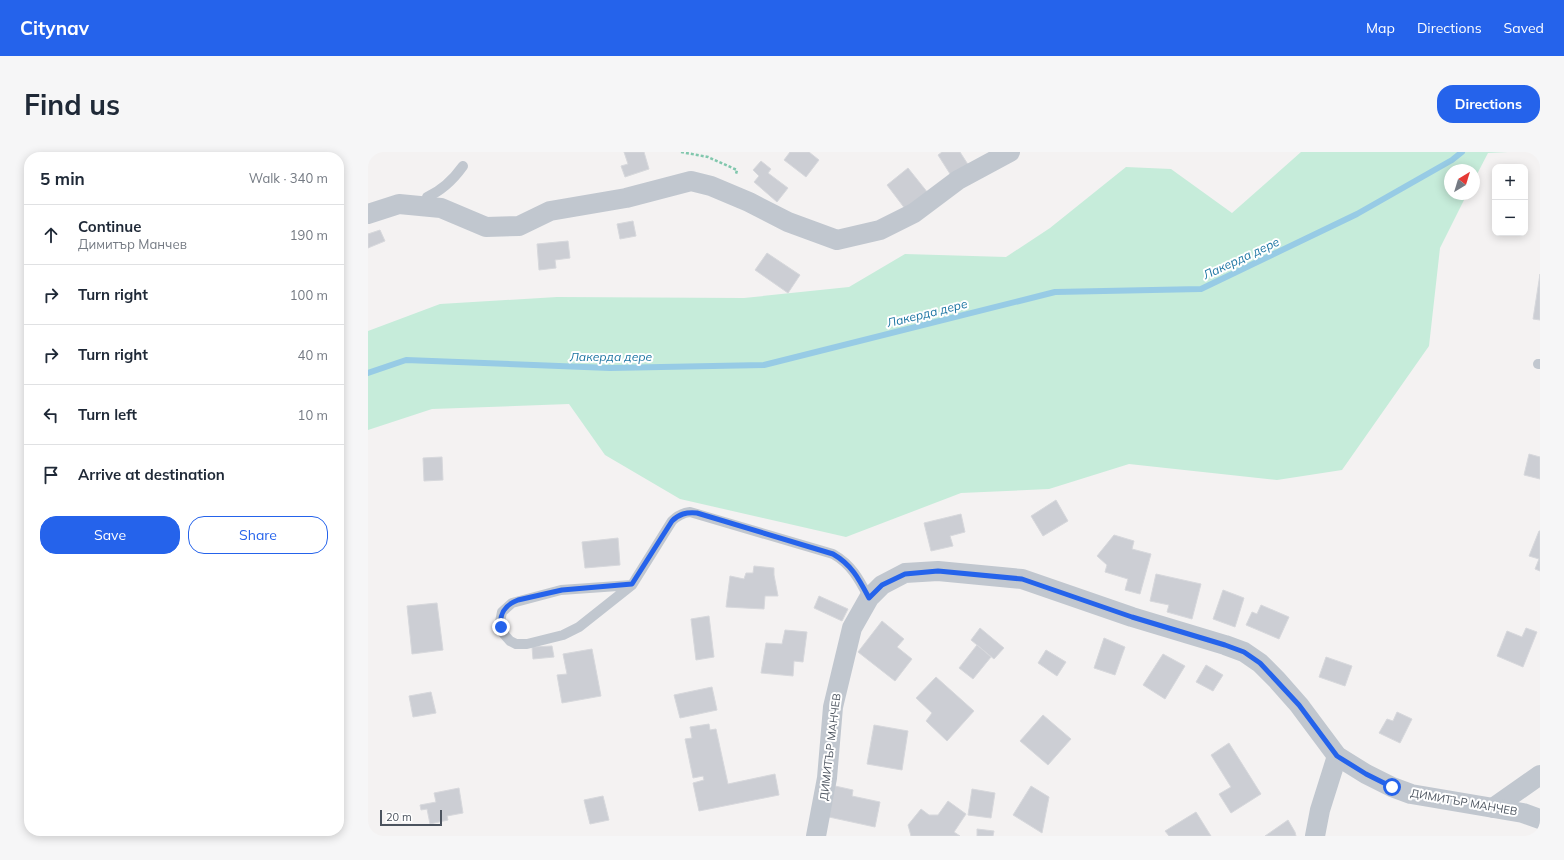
<!DOCTYPE html>
<html lang="en">
<head>
<meta charset="utf-8">
<style>
  :root { --surface:#fff; --page:#f6f6f7; --text:#1f2937; --muted:#747a83; --line:#e0e1e3; --accent:#2563eb }
  body { margin:0; font-family:Mulish,sans-serif; background:var(--page); color:var(--text) }
  .controls { position:absolute; right:12px; top:12px; display:grid; overflow:hidden; border-radius:8px; box-shadow:0 2px 10px #0003 }
  .controls button { width:36px; height:36px; display:grid; place-items:center; padding:0; border:0; border-bottom:1px solid var(--line); background:var(--surface); color:var(--text); font:20px sans-serif }
  .compass { position:absolute; left:1076px; top:12px; width:36px; height:36px; border-radius:50%; background:var(--surface); box-shadow:0 2px 10px #0003; rotate:38deg }
  .scale { position:absolute; left:12px; bottom:10px; width:62px; box-sizing:border-box; padding-left:4px; border:2px solid #4b535e; border-top:0; font-size:11px; line-height:14px; white-space:nowrap; color:#4b535e; -webkit-text-stroke:3px #fff; paint-order:stroke }
  .stop { position:absolute; width:12px; height:12px; margin:-9px; border:3px solid #2563eb; border-radius:50%; background:#fff }
  .stop.end { background:#2563eb; border-color:#fff; box-shadow:0 1px 4px #0008 }
  .list { margin:0; padding:0; list-style:none }
  h2 { display:flex; justify-content:space-between; align-items:center; height:52px; margin:0; padding:0 16px; font-size:17px }
  h2 small { font-size:13px; font-weight:400; color:var(--muted) }
  .list li { display:grid; grid-template-columns:26px 1fr auto; gap:12px; align-items:center; box-sizing:border-box; height:60px; padding:0 16px; border-top:1px solid var(--line) }
  .list b { display:block; font-size:15px; white-space:nowrap }
  .list p { margin:0; font-size:13px; white-space:nowrap; color:var(--muted) }
  .list em { font-size:13px; font-style:normal; color:var(--muted) }
  .actions { display:flex; gap:8px; padding:12px 16px }
  .actions a { flex:1; padding:9px 0; border:1px solid var(--accent); border-radius:16px; text-align:center; font-size:14px; color:var(--accent) }
  .actions .main { background:var(--accent); color:#fff }
  .icon { flex:none; width:22px; height:22px; fill:none; stroke:currentColor; stroke-width:2; stroke-linecap:round; stroke-linejoin:round }
  .map { position:relative; flex:none; width:1172px; height:684px; overflow:hidden; border-radius:16px }
  header { display:flex; align-items:center; gap:24px; box-sizing:border-box; height:56px; padding:0 20px; background:var(--accent); color:#fff }
  header strong { font-size:19px }
  nav { display:flex; gap:22px; margin-inline-start:auto; font-size:14px }
  .intro { display:flex; align-items:center; justify-content:space-between; box-sizing:border-box; height:96px; padding:0 24px }
  h1 { margin:0; font-size:28px }
  .button { padding:10px 18px; border-radius:16px; background:var(--accent); color:#fff; font-size:14px; font-weight:700 }
  main { display:flex; gap:24px; padding:0 24px }
  aside { flex:1; background:var(--surface); border-radius:16px; box-shadow:0 2px 10px #0003 }
  .map>svg:first-child { display:block }
  .green { fill:#c6ecda }
  .lines { fill:none; stroke-linecap:round; stroke-linejoin:round }
  .stream { stroke:#97cbe5; stroke-width:6 }
  .building { fill:#ccced4; stroke:#d7d8dc }
  .path { stroke:#81c7ad; stroke-width:2.5; stroke-dasharray:3 2; stroke-linecap:butt }
  .lane { stroke:#c1c7cf; stroke-width:10 }
  .street { stroke:#c1c7cf; stroke-width:20 }
  .route { stroke:#2563eb; stroke-width:5 }
  .labels { text-anchor:middle; dominant-baseline:central; stroke-width:4; stroke-linejoin:round; paint-order:stroke }
  .street-label { font-size:11px; fill:#4b535e; stroke:#fff }
  .water-label { font-size:12px; font-style:italic; fill:#1b74a2; stroke:#fff }
</style>
</head>
<body>
<header>
<strong>Citynav</strong>
<nav><a>Map</a><a>Directions</a><a>Saved</a></nav>
</header>
<div class="intro"><h1>Find us</h1><a class="button">Directions</a></div>
<main>
<aside>
<h2>5 min<small>Walk · 340 m</small></h2>
<ul class="list">
<li><svg class="icon" aria-label="ahead" viewBox="0 0 24 24"><path d="M12 20V5M6 11l6-6 6 6"/></svg><div><b>Continue</b><p>Димитър Манчев</p></div><em>190 m</em></li>
<li><svg class="icon" aria-label="right" viewBox="0 0 24 24"><path d="M7 20v-9h11M14 6l5 5-5 5"/></svg><div><b>Turn right</b></div><em>100 m</em></li>
<li><svg class="icon" aria-label="right" viewBox="0 0 24 24"><path d="M7 20v-9h11M14 6l5 5-5 5"/></svg><div><b>Turn right</b></div><em>40 m</em></li>
<li><svg class="icon" aria-label="left" viewBox="0 0 24 24"><path d="M17 20v-9H6M10 6l-5 5 5 5"/></svg><div><b>Turn left</b></div><em>10 m</em></li>
<li><svg class="icon" aria-label="arrive" viewBox="0 0 24 24"><path d="M6 21V4h12l-3 4 3 4H6"/></svg><div><b>Arrive at destination</b></div></li>
</ul>
<div class="actions"><a class="main">Save</a><a>Share</a></div>
</aside>
<div class="map">
<svg width="1172" height="684" viewBox="0 0 1172 684">
  <rect width="100%" height="100%" fill="#f4f2f2"/>
  <path class="green" d="M 933,0 L 1140,0 L 1120,1 L 1106,28 L 1106,18 L 1082,18 L 1082,42 L 1099,42 L 1072,96 L 1061,194 L 974,318 L 909,328 L 761,312 L 681,337 L 593,341 L 478,385 L 312,347 L 237,303 L 201,252 L 64,257 L 0,278 L 0,179 L 72,152 L 189,145 L 376,146 L 481,135 L 537,102 L 638,105 L 682,76 L 758,15 L 803,17 L 864,61 Z"/>
  <g class="lines">
    <path class="stream" d="M 0,221 L 38,208 L 242,216 L 396,213 L 687,140 L 833,137 L 989,62 L 1084,8 L 1094,0"/>
  </g>
  <g class="building">
    <path d="M 256,0 L 276,0 L 281,17 L 257,25 L 253,14 L 260,12 Z"/>
    <path d="M 422,0 L 441,0 L 451,8 L 438,25 L 416,8 Z"/>
    <path d="M 574,0 L 592,0 L 601,14 L 584,25 L 570,3 Z"/>
    <path d="M 393,9 L 403,17 L 400,21 L 420,36 L 409,50 L 386,30 L 391,24 L 385,18 Z"/>
    <path d="M 540,16 L 560,41 L 538,58 L 519,33 Z"/>
    <path d="M 265,69 L 268,84 L 252,87 L 249,72 Z"/>
    <path d="M 12,78 L 17,89 L 0,96 L 0,82 Z"/>
    <path d="M 200,89 L 202,106 L 187,108 L 188,116 L 171,118 L 169,92 Z"/>
    <path d="M 399,101 L 432,123 L 420,141 L 387,118 Z"/>
    <path d="M 1172,122 L 1172,168 L 1165,167 Z"/>
    <path d="M 1161,302 L 1172,305 L 1172,327 L 1156,323 Z"/>
    <path d="M 74,305 L 75,328 L 56,329 L 55,306 Z"/>
    <path d="M 688,348 L 700,369 L 675,384 L 663,364 Z"/>
    <path d="M 593,362 L 597,380 L 582,384 L 585,394 L 563,399 L 556,371 Z"/>
    <path d="M 1171,379 L 1172,379 L 1172,419 L 1167,417 L 1171,407 L 1161,404 Z"/>
    <path d="M 746,383 L 766,389 L 764,397 L 783,402 L 772,442 L 757,438 L 760,427 L 737,420 L 739,413 L 729,404 Z"/>
    <path d="M 250,386 L 252,413 L 217,416 L 214,390 Z"/>
    <path d="M 386,414 L 406,416 L 406,423 L 410,444 L 397,444 L 396,457 L 358,455 L 362,424 L 376,427 L 378,421 L 385,421 Z"/>
    <path d="M 788,422 L 833,432 L 824,467 L 799,460 L 801,453 L 782,449 Z"/>
    <path d="M 855,438 L 876,446 L 867,475 L 845,467 Z"/>
    <path d="M 451,444 L 480,457 L 474,469 L 446,456 Z"/>
    <path d="M 69,451 L 75,498 L 44,502 L 39,454 Z"/>
    <path d="M 893,453 L 921,465 L 911,487 L 878,473 L 884,460 L 889,462 Z"/>
    <path d="M 341,464 L 346,505 L 328,508 L 323,467 Z"/>
    <path d="M 514,469 L 536,487 L 529,495 L 544,507 L 527,529 L 490,500 Z"/>
    <path d="M 612,476 L 636,496 L 626,507 L 603,488 Z"/>
    <path d="M 1158,476 L 1169,480 L 1155,515 L 1129,504 L 1139,479 L 1154,485 Z"/>
    <path d="M 417,478 L 439,480 L 435,510 L 426,509 L 425,524 L 393,521 L 398,491 L 414,492 Z"/>
    <path d="M 736,486 L 757,495 L 747,523 L 726,516 Z"/>
    <path d="M 609,493 L 623,505 L 605,527 L 591,516 Z"/>
    <path d="M 184,494 L 186,505 L 165,507 L 164,495 Z"/>
    <path d="M 224,497 L 233,544 L 194,551 L 189,523 L 199,522 L 195,502 Z"/>
    <path d="M 678,498 L 698,510 L 689,524 L 670,511 Z"/>
    <path d="M 795,502 L 817,514 L 797,547 L 775,533 Z"/>
    <path d="M 958,505 L 984,514 L 977,534 L 951,525 Z"/>
    <path d="M 838,513 L 855,523 L 845,539 L 828,530 Z"/>
    <path d="M 568,525 L 606,559 L 579,589 L 558,569 L 564,561 L 548,546 Z"/>
    <path d="M 344,535 L 349,558 L 312,566 L 306,543 Z"/>
    <path d="M 63,540 L 68,561 L 45,565 L 41,544 Z"/>
    <path d="M 1029,560 L 1044,567 L 1032,591 L 1011,581 L 1019,567 L 1025,569 Z"/>
    <path d="M 675,563 L 703,587 L 680,613 L 652,589 Z"/>
    <path d="M 341,572 L 342,578 L 348,577 L 360,632 L 407,622 L 411,643 L 331,659 L 325,631 L 336,628 L 335,624 L 325,626 L 317,587 L 324,586 L 322,575 Z"/>
    <path d="M 506,573 L 540,579 L 534,618 L 499,612 Z"/>
    <path d="M 861,591 L 893,642 L 863,661 L 851,642 L 863,635 L 843,603 Z"/>
    <path d="M 467,634 L 485,638 L 484,644 L 512,650 L 507,675 L 461,665 Z"/>
    <path d="M 663,634 L 681,645 L 674,681 L 645,663 Z"/>
    <path d="M 91,636 L 95,661 L 79,664 L 80,668 L 62,672 L 59,657 L 53,658 L 52,653 L 68,650 L 66,641 Z"/>
    <path d="M 604,637 L 627,641 L 623,666 L 600,663 Z"/>
    <path d="M 235,644 L 241,668 L 222,672 L 216,648 Z"/>
    <path d="M 580,649 L 598,662 L 586,680 L 592,684 L 543,684 L 540,673 L 553,657 L 561,663 L 570,663 Z"/>
    <path d="M 828,660 L 843,684 L 801,684 L 797,679 Z"/>
    <path d="M 920,668 L 927,680 L 928,684 L 897,684 Z"/>
    <path d="M 609,677 L 626,679 L 625,684 L 609,684 Z"/>
  </g>
  <g class="lines">
    <path class="path" d="M 313,0 L 340,5 L 369,18 L 368,22"/>
    <g class="lane">
      <path d="M 59,45 C 75,38 85,28 95,14"/>
      <path d="M 1170,212 L 1172,212"/>
      <path d="M 264,433 L 193,438 L 144,451 L 134,460 L 132,470 L 134,480 L 142,489 L 148,492 L 159,492 L 195,483 L 211,475 L 264,433 L 304,369 C 309,364 314,361 322,360 L 465,402 C 484,413 491,427 501,446"/>
    </g>
    <g class="street">
      <path d="M 0,62 L 31,52 L 73,56 L 118,75 L 151,74 L 182,59 L 258,46 L 323,29 L 343,34 L 381,50 L 420,70 L 469,88 L 512,78 L 546,61 L 590,28 L 642,0"/>
      <path d="M 1125,656 L 1172,623"/>
      <path d="M 448,684 L 459,626 L 465,555 L 484,476 L 501,446 L 514,433 L 537,421 L 570,419 L 654,427 L 764,465 L 857,493 L 876,500 L 892,511 L 909,528 L 931,553 L 969,604 L 998,622 L 1024,635 L 1043,642 L 1155,661 L 1172,667"/>
      <path d="M 947,684 L 952,658 L 969,604"/>
    </g>
  </g>
  <g class="lines">
    <path class="route" d="M 133,475 C 131,461 137,453 150,448 L 194,438 L 264,432 L 304,369 C 311,362 318,360 329,361 L 465,402 C 484,413 491,427 501,446 L 514,433 L 537,422 L 570,419 L 654,427 L 764,465 L 857,493 L 876,500 L 892,511 L 931,553 L 969,604 L 998,622 L 1024,635"/>
  </g>
  <g class="labels">
    <g class="street-label">
      <text transform="translate(462 595) rotate(-83)">ДИМИТЪР МАНЧЕВ</text>
      <text transform="translate(1096 650) rotate(10)">ДИМИТЪР МАНЧЕВ</text>
    </g>
    <g class="water-label">
      <text transform="translate(873 106) rotate(-25)">Лакерда дере</text>
      <text transform="translate(559 161) rotate(-14)">Лакерда дере</text>
      <text x="243" y="204">Лакерда дере</text>
    </g>
  </g>
</svg>
<div class="controls">
<button>+</button>
<button>−</button>
</div>
<svg class="compass" viewBox="-18 -18 36 36"><path d="M0-13l5 13h-10z" fill="#e53935"/><path d="M0 13l5-13h-10z" fill="#747a83"/></svg>
<div class="scale">20 m</div>
<div class="stop" style="left:1024px;top:635px"></div>
<div class="stop end" style="left:133px;top:475px"></div>
</div>
</main>
</body>
</html>
